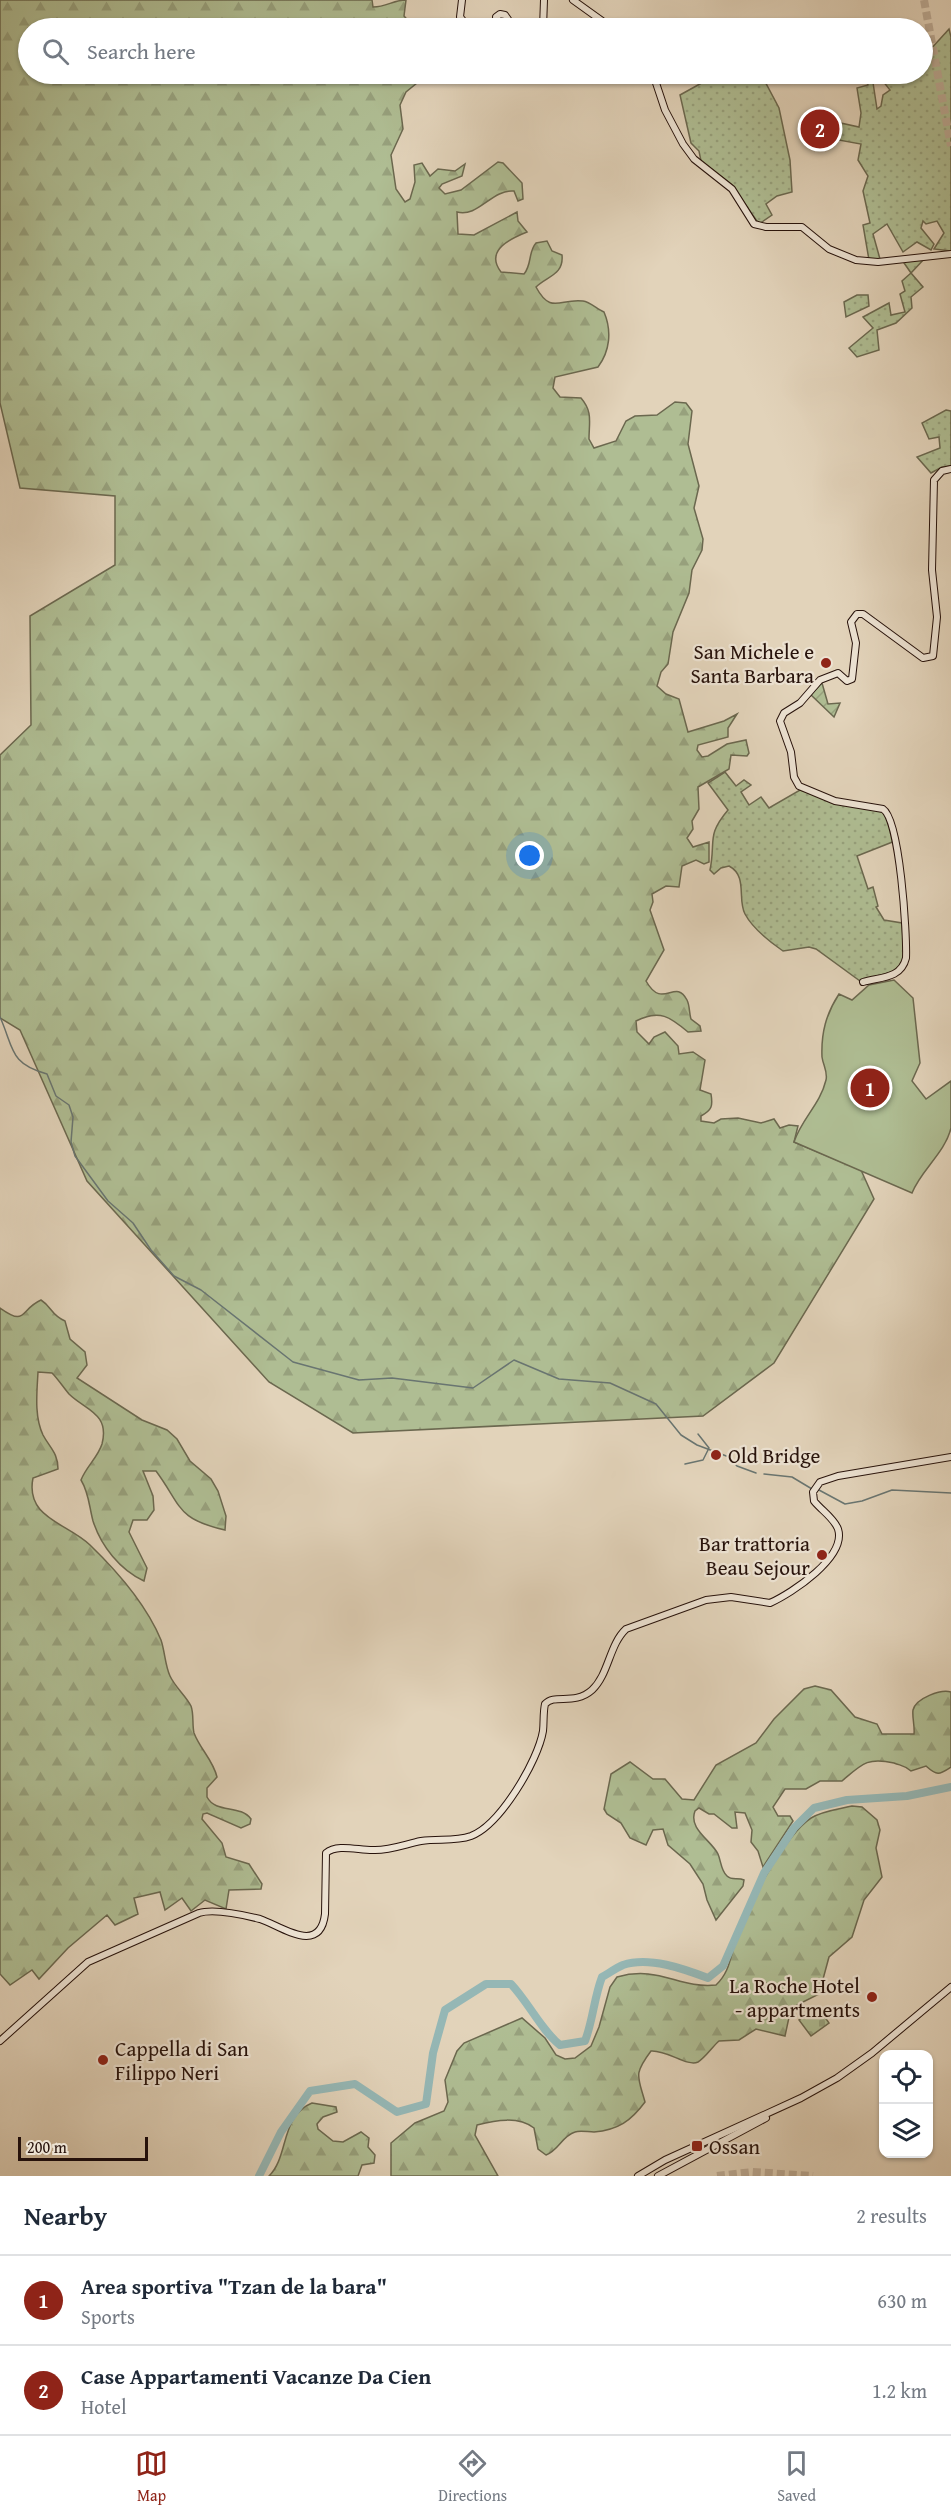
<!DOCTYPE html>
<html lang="en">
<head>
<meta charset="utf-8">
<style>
  :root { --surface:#fff; --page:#f2f2f3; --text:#1f2937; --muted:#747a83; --line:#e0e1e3; --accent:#8f2418 }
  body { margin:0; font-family:"Gentium Book Plus",serif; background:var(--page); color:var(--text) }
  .controls { position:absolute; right:18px; bottom:18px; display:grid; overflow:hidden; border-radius:12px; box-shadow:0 2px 4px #0004 }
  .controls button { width:54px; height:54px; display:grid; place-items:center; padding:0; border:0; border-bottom:2px solid var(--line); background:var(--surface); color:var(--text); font:30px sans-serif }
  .scale { position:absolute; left:18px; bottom:15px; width:130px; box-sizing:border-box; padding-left:6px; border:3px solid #27120b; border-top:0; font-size:16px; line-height:21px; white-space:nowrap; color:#27120b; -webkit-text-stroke:4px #ece2d2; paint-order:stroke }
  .you { position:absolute; left:530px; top:856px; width:21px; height:21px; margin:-15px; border:4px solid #fff; border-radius:50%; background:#1a73e8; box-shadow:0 0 0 9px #1a73e833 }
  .badge { display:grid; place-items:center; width:39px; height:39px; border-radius:50%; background:var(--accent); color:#fff; font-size:20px; font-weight:700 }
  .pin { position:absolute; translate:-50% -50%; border:3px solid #fff; box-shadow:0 2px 6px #0006 }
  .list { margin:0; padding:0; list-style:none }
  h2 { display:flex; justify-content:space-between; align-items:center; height:78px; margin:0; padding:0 24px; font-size:26px }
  h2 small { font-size:20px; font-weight:400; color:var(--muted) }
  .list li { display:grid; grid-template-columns:39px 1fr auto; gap:18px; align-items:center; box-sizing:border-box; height:90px; padding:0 24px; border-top:2px solid var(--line) }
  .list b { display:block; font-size:22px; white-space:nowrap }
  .list p { margin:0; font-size:20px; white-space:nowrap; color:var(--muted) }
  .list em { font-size:20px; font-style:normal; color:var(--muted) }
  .icon { flex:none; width:33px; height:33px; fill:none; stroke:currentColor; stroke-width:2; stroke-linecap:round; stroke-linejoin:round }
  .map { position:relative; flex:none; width:951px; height:2176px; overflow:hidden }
  .search { position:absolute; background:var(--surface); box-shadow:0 2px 4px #0004; left:18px; right:18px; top:18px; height:66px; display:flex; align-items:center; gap:15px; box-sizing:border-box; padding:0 21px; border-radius:33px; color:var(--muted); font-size:22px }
  .sheet { height:258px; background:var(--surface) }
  nav { display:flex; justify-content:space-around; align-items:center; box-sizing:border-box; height:84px; border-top:2px solid var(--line); background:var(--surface); font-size:16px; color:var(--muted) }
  nav a { display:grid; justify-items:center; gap:3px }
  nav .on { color:var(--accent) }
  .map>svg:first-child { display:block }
  .grass { fill:url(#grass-dots); stroke:#6b684f; stroke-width:1.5 }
  .forest { fill:url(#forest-firs); stroke:#6b684f; stroke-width:1.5 }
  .cemetery { fill:url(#cemetery-stones); stroke:#6b684f; stroke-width:1.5 }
  .park { fill:#afbd93; stroke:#6b684f; stroke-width:1.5 }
  .garden { fill:url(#garden-furrows); stroke:#6b684f; stroke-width:1.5 }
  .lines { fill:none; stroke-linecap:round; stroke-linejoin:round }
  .stream { stroke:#697571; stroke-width:1.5 }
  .river { stroke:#95b7b5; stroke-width:8 }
  .highway-tunnel { stroke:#bdac97; stroke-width:8; stroke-dasharray:8 4; stroke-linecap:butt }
  .secondary-casing { stroke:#27120b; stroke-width:8 }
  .secondary { stroke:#ece2d2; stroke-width:6 }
  .poi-dot { fill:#8f2418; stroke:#ece2d2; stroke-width:2 }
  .labels { text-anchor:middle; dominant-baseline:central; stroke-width:4.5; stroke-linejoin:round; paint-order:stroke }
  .poi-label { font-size:21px; fill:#27120b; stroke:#ece2d2; text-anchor:end }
</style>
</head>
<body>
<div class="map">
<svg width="951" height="2176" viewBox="0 0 951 2176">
  <defs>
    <pattern id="grass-dots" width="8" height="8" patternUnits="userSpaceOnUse" patternTransform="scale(1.5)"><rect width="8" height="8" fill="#afbd93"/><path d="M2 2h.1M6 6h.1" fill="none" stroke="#97a17d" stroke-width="1.8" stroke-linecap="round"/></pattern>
    <pattern id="forest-firs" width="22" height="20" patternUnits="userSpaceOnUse" patternTransform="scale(1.5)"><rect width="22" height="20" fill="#afbd93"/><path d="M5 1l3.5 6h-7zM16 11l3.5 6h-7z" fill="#97a17d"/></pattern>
    <pattern id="cemetery-stones" width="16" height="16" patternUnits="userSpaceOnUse" patternTransform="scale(1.5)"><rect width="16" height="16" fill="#afbd93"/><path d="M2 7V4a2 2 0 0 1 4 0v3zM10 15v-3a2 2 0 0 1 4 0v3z" fill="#97a17d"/></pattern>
    <pattern id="garden-furrows" width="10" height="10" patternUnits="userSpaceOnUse" patternTransform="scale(1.5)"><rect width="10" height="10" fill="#afbd93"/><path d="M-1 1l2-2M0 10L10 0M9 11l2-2" fill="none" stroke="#97a17d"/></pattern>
  </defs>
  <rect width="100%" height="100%" fill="#e2d3ba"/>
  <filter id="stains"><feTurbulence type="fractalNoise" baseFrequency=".00333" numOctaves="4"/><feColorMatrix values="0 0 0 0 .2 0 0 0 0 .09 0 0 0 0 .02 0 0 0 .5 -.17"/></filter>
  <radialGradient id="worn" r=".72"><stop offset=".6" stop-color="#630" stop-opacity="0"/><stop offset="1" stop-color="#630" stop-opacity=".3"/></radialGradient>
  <g class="grass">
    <path d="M 949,29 L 951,37 L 951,251 L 934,249 L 944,233 L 937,221 L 926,224 L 923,221 L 921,228 L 934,244 L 931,250 L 917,242 L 903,252 L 887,224 L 873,234 L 880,259 L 869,260 L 863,225 L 870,223 L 863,191 L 868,176 L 858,160 L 861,144 L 833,139 L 836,122 L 859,127 L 861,113 L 857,88 L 868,85 L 866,77 L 872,76 L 877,109 L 881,106 L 883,95 L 890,90 L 879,76 L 874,74 L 922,74 L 923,47 L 929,51 Z"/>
    <path d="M 727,74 L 761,74 L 779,108 L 790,160 L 792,192 L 777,196 L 766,204 L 772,215 L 759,224 L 731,184 L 701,161 L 699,151 L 691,143 L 680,95 L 707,80 Z"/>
    <path d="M 926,257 L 911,273 L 923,287 L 911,297 L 912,308 L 896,323 L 877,330 L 879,350 L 857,357 L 849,348 L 873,328 L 863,317 L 889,303 L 891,315 L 905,312 L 900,294 L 905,291 L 902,281 L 911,273 L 902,260 Z"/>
    <path d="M 857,295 L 868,295 L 869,306 L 846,317 L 844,302 Z"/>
    <path d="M 946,410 L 951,411 L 951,466 L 942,467 L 931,473 L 917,457 L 940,448 L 939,437 L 929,439 L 922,423 Z"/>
    <path d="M 725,772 L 736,786 L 744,780 L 751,785 L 741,792 L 749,805 L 761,797 L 769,808 L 800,790 L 886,813 L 895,841 L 857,856 L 868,889 L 873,887 L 878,906 L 876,907 L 884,920 L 902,923 L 904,957 L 898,970 L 860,981 L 816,949 L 809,947 L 783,951 C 770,942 753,929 745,914 C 737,899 748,876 729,866 L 721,868 L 714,874 L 710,870 C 716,841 706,836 728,810 L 708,783 Z"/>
  </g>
  <g class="forest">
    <path d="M 0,0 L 372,0 L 373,7 C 387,7 393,0 406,0 L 404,16 L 415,28 L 28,28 L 28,74 L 422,74 L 422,79 L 406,92 L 400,105 L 403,129 L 391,155 L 396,189 L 405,202 L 410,199 L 415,182 L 414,165 L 422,163 L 430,176 L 438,169 L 455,171 L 465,164 L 462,176 L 442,184 L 439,188 L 445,194 L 461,190 L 498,162 L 503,163 L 522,183 L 523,199 L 518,201 L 514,191 C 492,189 478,218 457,212 L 458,234 L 474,235 L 517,212 L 518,221 L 527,232 C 512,238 484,250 501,272 L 524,274 C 532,265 528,252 536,243 L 547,241 L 552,251 L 562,255 C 564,275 547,276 536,287 C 551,315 560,298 583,301 C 590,302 597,309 604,312 C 612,331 610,351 598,367 L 555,377 L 553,388 L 560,397 L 581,398 C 593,412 589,422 589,439 L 594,448 L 616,441 L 626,421 L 635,416 L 657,415 L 675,402 L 686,403 L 692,411 L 688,444 L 699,486 L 694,508 L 703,539 L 702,550 L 692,570 L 689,593 L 673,632 L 668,664 L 661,672 L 657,686 L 666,694 L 679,699 L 688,732 L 724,721 L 737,714 L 728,728 L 728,737 L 698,745 L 697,750 L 702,757 L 708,756 L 727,744 L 746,740 L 749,753 L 747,756 L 731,755 L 729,769 L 698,787 L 699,809 L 692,821 L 693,829 L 687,838 L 693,847 L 709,842 L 709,862 L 704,864 L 696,860 L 682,866 L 679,887 L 666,886 L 652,894 L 653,902 L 650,910 L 664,950 L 646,981 C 663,1011 675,977 687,1000 C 690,1006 689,1013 691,1019 L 700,1026 L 701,1031 L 688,1032 C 670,1017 660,1009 636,1021 L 637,1032 L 649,1044 L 654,1037 L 665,1032 L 678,1046 L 679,1054 L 693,1052 L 705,1060 L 700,1090 L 711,1094 C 713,1106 712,1110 701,1116 L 701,1121 L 714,1123 L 721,1119 L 738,1118 L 761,1123 L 774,1119 L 780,1128 L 789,1125 L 798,1126 L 794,1142 L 861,1170 L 874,1199 L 774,1363 L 703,1416 L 353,1433 L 269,1382 L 87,1181 L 20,1030 L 0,1018 L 0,755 L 31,725 L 30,616 L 115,565 L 115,496 L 20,488 L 0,403 Z"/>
    <path d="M 41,1300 C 52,1307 51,1315 65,1321 L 70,1339 L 85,1352 L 87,1365 L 77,1378 L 142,1420 L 167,1430 L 177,1439 L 190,1461 L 211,1479 L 218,1491 L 226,1516 L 225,1530 C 176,1519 182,1506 156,1471 L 143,1471 L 153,1496 L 154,1510 L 147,1520 L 133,1520 L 129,1532 L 147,1568 L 144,1581 C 120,1570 101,1546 93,1521 C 89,1506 89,1493 81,1480 C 86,1467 98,1457 102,1444 C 110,1413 85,1410 69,1394 C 63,1387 58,1379 52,1373 L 38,1372 C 37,1392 34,1416 43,1435 C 50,1448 58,1453 58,1469 L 33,1478 C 25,1518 67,1523 90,1545 C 118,1572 146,1604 161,1640 C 165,1652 165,1665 170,1676 C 175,1687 186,1696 191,1706 C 194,1714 192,1724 194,1733 C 200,1749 213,1760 217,1777 L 207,1788 L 207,1797 C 216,1814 240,1804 251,1819 L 250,1824 L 241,1828 L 207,1813 L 203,1814 L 202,1819 L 222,1843 L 226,1857 L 249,1864 L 262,1884 L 261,1889 L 229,1890 L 226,1909 L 205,1900 L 191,1911 L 182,1898 L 165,1910 L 160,1892 L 134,1898 L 138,1914 L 115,1925 L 107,1915 L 68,1948 L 39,1979 L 32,1970 L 10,1985 L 0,1974 L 0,1308 C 27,1327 19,1310 41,1300 Z"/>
    <path d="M 815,1686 L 831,1690 L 855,1717 L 877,1724 L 882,1734 L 914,1734 C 915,1727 912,1717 913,1710 C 916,1698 941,1689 951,1692 L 951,1767 C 939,1775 937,1776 926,1766 L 911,1771 C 904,1765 902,1766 894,1763 C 867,1757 862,1764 842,1781 L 820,1781 L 806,1789 L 785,1789 L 773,1807 L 778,1816 L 790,1816 L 793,1821 L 763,1867 L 758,1851 L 751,1842 L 752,1830 L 745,1813 L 735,1812 L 737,1828 L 732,1828 L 714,1814 L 709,1814 L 699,1808 L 695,1811 C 688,1829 711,1840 718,1854 C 721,1861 721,1871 727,1876 C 732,1881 738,1877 744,1880 L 743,1886 L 716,1920 L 707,1900 L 703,1884 L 690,1864 L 668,1845 L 663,1829 L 653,1830 L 646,1845 L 630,1838 L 621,1823 L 607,1814 L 604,1809 L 611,1774 L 630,1762 L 653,1779 L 665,1779 L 682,1799 L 694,1800 L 716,1765 L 756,1743 L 774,1719 L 804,1689 Z"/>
    <path d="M 852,1806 L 862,1807 L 877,1820 L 880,1830 L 876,1848 L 882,1877 L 864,1900 L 852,1937 L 829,1957 L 819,1994 L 791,2008 L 785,2036 L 756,2029 L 739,2040 L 719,2041 C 713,2046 705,2058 698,2062 C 687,2067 668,2050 651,2051 C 633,2075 638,2076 645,2102 C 631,2121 618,2130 594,2132 C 588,2132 580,2130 575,2132 C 562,2136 559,2150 546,2155 L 538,2149 L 534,2128 C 518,2116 496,2120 477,2125 L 475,2135 L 498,2176 L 391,2176 L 391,2143 L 415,2123 L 444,2111 L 448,2102 L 445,2080 L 457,2051 L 464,2043 L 522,2018 L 545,2038 L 556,2055 L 565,2059 L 575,2058 L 591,2046 L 599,2027 L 610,1987 L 617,1977 C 659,1965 679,1989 716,1985 C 730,1972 730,1957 736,1940 C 745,1909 785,1835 811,1818 C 822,1811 839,1809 852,1806 Z"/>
    <path d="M 312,2103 L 336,2107 L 337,2112 L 323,2117 L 317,2124 L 318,2129 L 333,2141 L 343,2142 L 361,2132 L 369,2138 L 368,2147 L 375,2155 L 374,2163 L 362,2165 L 358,2176 L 269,2176 C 289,2157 280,2116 312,2103 Z"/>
  </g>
  <path class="cemetery" d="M 818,2007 L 829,2023 L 811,2036 L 799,2020 Z"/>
  <path class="park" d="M 894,980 L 913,998 L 920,1063 L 912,1081 L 926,1099 L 951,1081 C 951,1095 951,1114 951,1128 C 945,1153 921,1170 912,1193 L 794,1142 C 802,1118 820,1105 826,1080 C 828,1072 823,1065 822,1057 C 821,1033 826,1014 839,994 L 852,1000 L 869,985 Z"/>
  <path class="garden" d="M 822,683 L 828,704 L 840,703 L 834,717 L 810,694 Z"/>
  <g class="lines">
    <g class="stream">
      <path d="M 0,1017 C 14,1048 9,1064 47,1074 L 56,1096 L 69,1105 L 73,1117 L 71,1142 L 75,1156 L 108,1201 L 133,1223 L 151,1250 L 174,1276 L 201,1290 L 293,1362 L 359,1380 L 392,1378 L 473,1388 L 514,1360 L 559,1379 L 610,1383 L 656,1404 L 681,1435 L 697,1445 L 729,1457 L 737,1466 L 756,1473"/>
      <path d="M 685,1464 L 703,1460 L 709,1448 L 698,1434"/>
      <path d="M 764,1474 L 792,1477 L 812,1489"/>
      <path d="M 819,1490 L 845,1504 L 862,1501 L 892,1490 L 951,1493"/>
    </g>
    <path class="river" d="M 259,2176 L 281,2132 L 310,2091 L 355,2084 L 397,2112 L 426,2104 L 433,2053 L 445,2010 L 486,1984 L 511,1984 C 529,2003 541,2030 560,2045 L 585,2041 C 593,2020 594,1998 602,1977 C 609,1973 616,1968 623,1965 C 649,1956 684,1969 708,1978 L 723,1966 L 764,1873 L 794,1828 L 814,1808 L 847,1800 L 907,1796 L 951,1787"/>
    <g class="highway-tunnel">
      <path d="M 924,0 L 951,146"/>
      <path d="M 717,2176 L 752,2172 L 813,2176"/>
    </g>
    <defs>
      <g id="secondary">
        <path d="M 462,0 L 460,17 L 469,28"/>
        <path d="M 573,0 L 612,28"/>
        <path d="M 498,28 L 496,17 L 500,14 L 505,15 L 514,28"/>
        <path d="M 543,28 L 544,0"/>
        <path d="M 653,74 L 665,110 L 683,144 L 694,159 L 732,189 L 754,224 L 766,227 L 802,227 L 829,249 L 856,260 L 878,262 L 951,254"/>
        <path d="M 863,982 C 880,977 901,979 906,958 C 907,934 900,820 883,809 L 835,801 L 799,786 L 794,777 L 791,752 L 780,721 L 784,713 L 800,703 L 820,680 L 838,673 L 847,681 L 852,679 L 856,643 L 851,622 L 857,614 L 863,614 L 923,658 L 933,656 L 937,617 L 932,570 L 934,480 L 942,471 L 951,469"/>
        <path d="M 0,2041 L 88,1962 L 199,1913 C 215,1908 244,1915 260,1919 C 281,1926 320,1956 325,1914 L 326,1853 C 338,1843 360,1851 375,1850 C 391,1850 406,1844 421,1841 C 438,1838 454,1842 471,1836 C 500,1825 538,1761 543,1731 C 544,1722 543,1713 545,1704 C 555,1693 574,1706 592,1690 C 609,1674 609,1645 626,1629 L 706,1600 L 731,1597 L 770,1603 C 792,1593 847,1557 838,1529 C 834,1518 821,1510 814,1501 L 813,1492 L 820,1482 L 838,1476 L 951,1457"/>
        <path d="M 638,2176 L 665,2160 L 801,2098 L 837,2078 L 872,2053 L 951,1987"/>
        <path d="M 658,2176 L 766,2118"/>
      </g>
    </defs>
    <use href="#secondary" class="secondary-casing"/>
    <use href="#secondary" class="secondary"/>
  </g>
  <g class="poi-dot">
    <circle cx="826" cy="663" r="6"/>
    <circle cx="716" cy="1455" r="6"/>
    <circle cx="822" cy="1555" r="6"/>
    <circle cx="872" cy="1997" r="6"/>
    <circle cx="103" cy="2060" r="6"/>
    <rect x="691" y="2140" width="12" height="12" rx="3"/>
  </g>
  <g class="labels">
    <g class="poi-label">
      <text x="814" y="651">San Michele e<tspan x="814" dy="24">Santa Barbara</tspan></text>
      <text x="728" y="1455" text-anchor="start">Old Bridge</text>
      <text x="810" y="1543">Bar trattoria<tspan x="810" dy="24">Beau Sejour</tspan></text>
      <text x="860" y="1985">La Roche Hotel<tspan x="860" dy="24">- appartments</tspan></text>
      <text x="115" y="2048" text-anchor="start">Cappella di San<tspan x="115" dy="24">Filippo Neri</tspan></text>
      <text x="709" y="2146" text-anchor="start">Ossan</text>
    </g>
  </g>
  <rect width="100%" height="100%" filter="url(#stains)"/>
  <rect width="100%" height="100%" fill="url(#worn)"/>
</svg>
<div class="controls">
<button><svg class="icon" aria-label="locate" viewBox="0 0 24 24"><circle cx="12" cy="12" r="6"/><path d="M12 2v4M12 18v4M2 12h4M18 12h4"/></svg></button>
<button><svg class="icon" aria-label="layers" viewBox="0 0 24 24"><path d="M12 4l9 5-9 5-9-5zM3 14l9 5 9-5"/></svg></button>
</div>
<div class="scale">200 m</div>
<div class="you"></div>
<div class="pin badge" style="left:870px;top:1088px">1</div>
<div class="pin badge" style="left:820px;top:129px">2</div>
<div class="search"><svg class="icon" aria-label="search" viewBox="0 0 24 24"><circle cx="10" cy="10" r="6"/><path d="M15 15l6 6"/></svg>Search here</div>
</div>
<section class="sheet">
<h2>Nearby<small>2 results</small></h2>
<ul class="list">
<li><span class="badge">1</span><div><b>Area sportiva &quot;Tzan de la bara&quot;</b><p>Sports</p></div><em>630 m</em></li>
<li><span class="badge">2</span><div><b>Case Appartamenti Vacanze Da Cien</b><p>Hotel</p></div><em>1.2 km</em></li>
</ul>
</section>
<nav>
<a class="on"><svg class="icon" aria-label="map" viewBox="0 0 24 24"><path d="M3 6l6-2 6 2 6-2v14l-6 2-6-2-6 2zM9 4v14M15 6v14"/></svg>Map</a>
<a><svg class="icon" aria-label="directions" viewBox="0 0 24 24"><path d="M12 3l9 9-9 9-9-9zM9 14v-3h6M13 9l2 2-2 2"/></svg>Directions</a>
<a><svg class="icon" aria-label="saved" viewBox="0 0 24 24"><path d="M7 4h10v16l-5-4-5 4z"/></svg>Saved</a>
</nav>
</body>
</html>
